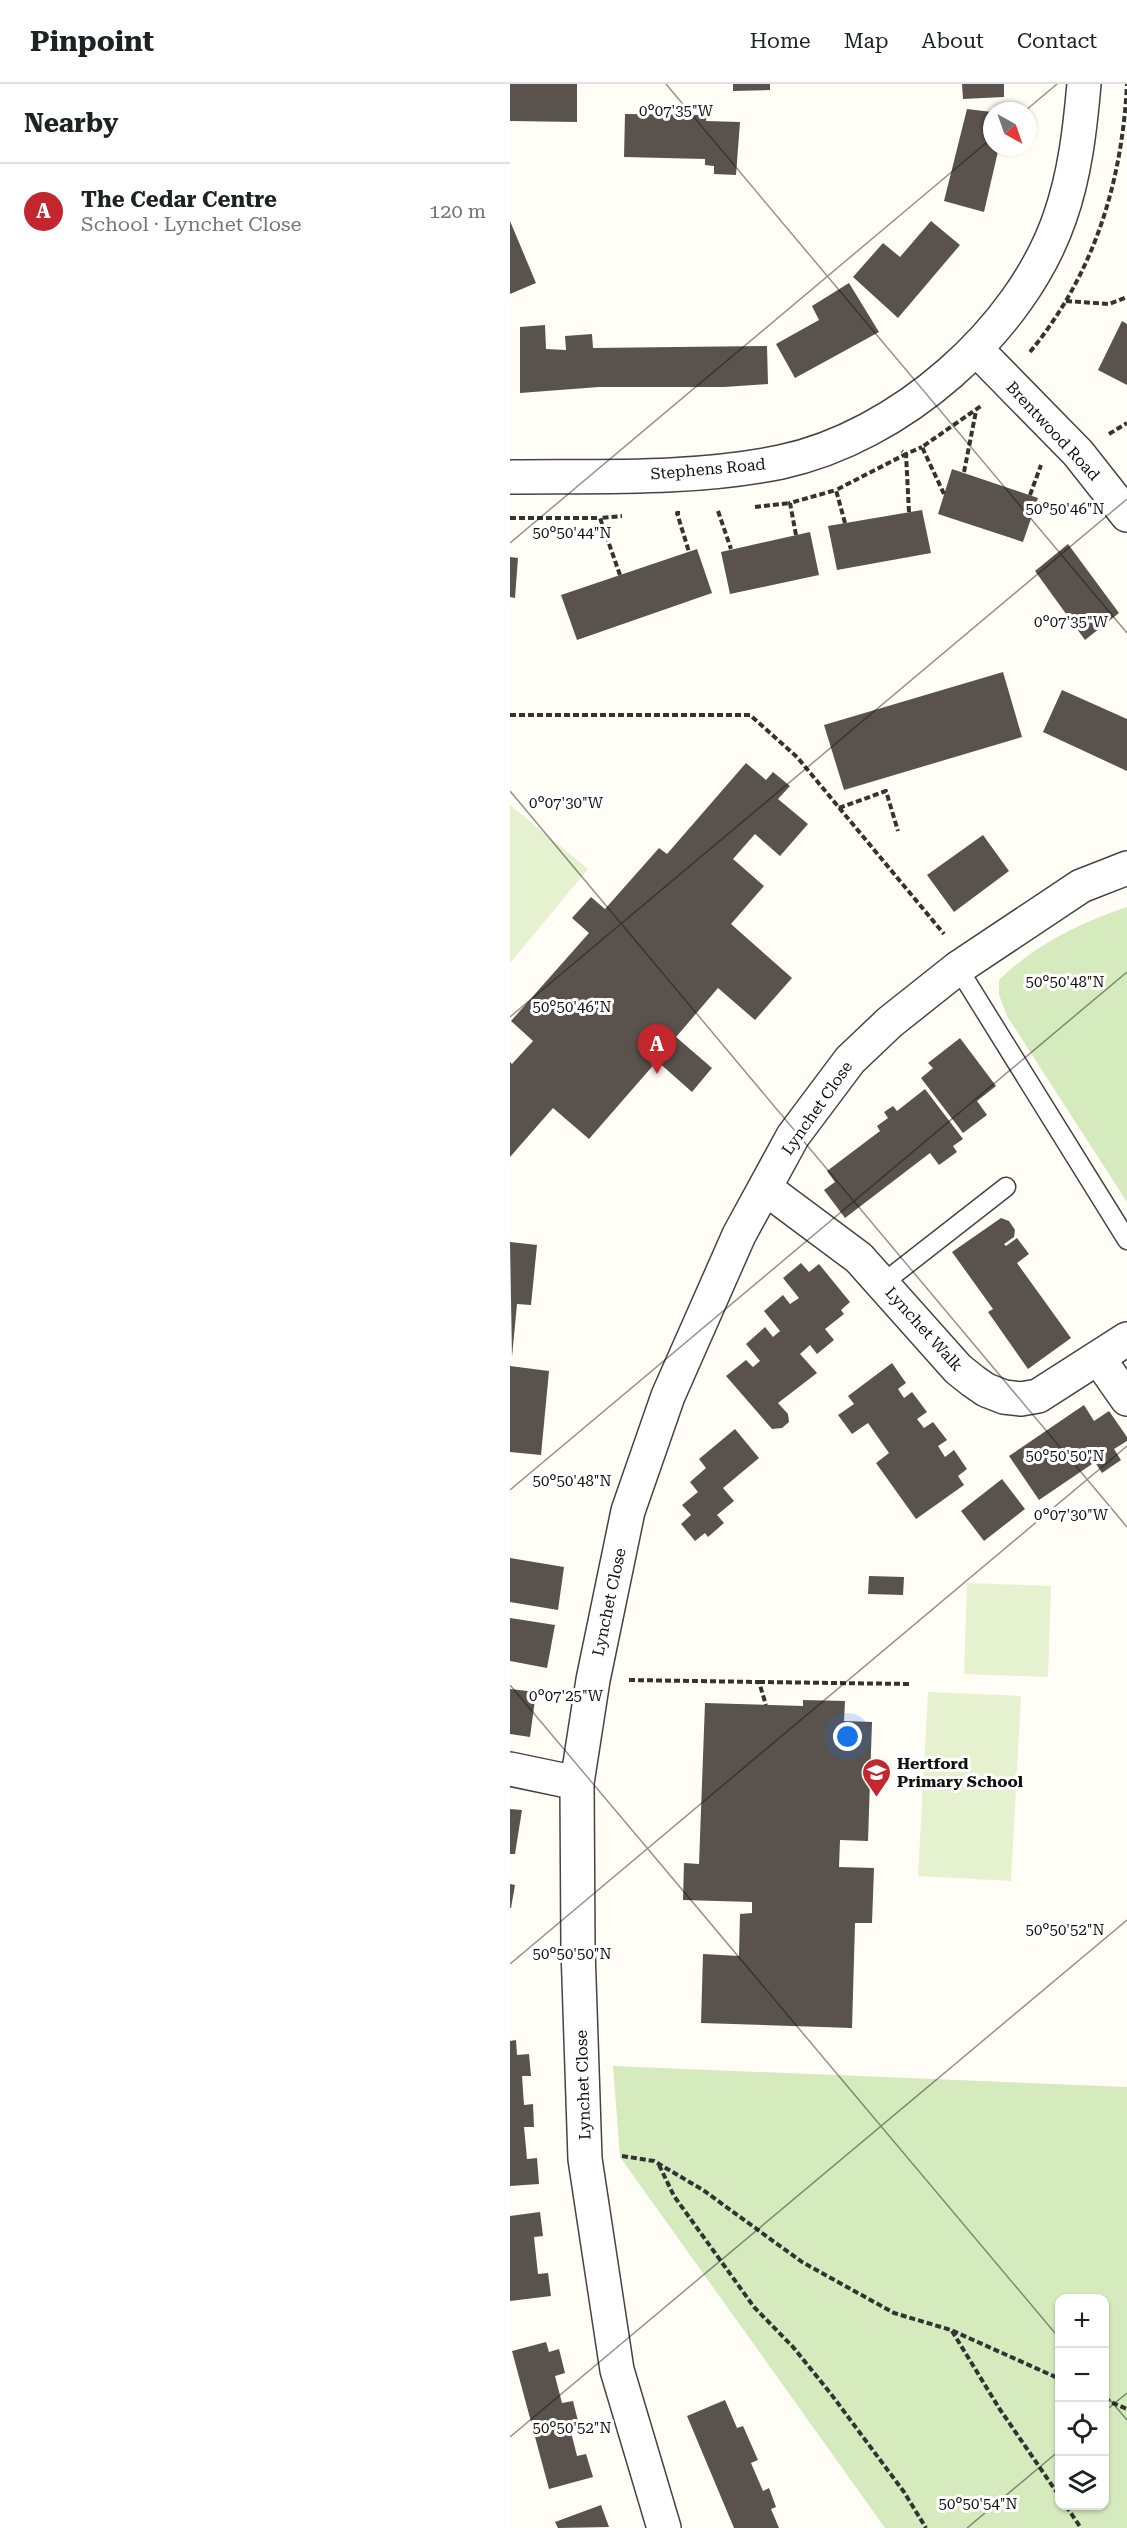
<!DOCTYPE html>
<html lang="en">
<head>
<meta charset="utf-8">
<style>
  :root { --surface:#fff; --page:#f2f2f2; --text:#202124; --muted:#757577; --line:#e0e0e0; --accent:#c4262e }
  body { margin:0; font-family:"Roboto Serif",serif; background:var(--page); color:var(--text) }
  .controls { position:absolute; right:18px; bottom:18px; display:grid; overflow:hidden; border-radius:12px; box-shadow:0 2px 4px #0004 }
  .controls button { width:54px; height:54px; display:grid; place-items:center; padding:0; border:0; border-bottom:2px solid var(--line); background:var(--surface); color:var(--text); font:30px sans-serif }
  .compass { position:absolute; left:473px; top:18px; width:54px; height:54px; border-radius:50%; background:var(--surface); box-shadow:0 2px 4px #0004; rotate:140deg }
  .you { position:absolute; left:338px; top:1653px; width:21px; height:21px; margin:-15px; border:4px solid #fff; border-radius:50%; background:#1a73e8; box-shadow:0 0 0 9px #1a73e833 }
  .badge { display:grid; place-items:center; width:39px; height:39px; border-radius:50%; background:var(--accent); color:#fff; font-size:20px; font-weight:700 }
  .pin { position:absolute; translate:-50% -50px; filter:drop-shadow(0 2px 3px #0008) }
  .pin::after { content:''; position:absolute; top:32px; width:21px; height:18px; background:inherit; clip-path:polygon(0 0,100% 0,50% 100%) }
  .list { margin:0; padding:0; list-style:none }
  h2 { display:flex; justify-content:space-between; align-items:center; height:78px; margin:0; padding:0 24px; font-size:26px }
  h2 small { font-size:20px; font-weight:400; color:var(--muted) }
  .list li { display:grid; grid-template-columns:39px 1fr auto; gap:18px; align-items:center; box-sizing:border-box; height:96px; padding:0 24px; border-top:2px solid var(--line) }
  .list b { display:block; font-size:22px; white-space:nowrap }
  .list p { margin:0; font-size:20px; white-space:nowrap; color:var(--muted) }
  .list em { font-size:20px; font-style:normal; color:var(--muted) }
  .icon { flex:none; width:33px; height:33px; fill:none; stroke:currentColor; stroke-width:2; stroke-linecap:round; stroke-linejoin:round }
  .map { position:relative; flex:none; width:617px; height:2444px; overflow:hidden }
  header { display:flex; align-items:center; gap:36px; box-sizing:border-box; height:84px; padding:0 30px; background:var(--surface); border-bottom:2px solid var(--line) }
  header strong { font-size:28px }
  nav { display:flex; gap:33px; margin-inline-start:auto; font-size:21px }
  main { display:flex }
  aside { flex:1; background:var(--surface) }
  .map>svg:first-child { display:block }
  .green { fill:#d5ebbd; fill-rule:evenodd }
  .pitch { fill:#e6f2cf }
  .building { fill:#5a524d }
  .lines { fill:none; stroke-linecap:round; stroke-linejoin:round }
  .service-casing { stroke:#444; stroke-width:21 }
  .minor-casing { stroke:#444; stroke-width:36 }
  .path { stroke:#333; stroke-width:4; stroke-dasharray:6 3; stroke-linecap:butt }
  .service { stroke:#fff; stroke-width:18 }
  .minor { stroke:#fff; stroke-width:33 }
  .ticks { fill:none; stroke:#111; stroke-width:1.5; stroke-opacity:0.45 }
  .labels { text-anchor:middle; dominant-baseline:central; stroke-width:6; stroke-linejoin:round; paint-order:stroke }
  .street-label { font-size:16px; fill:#111; stroke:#fff }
  .poi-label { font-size:16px; font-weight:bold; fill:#111; stroke:#fff; text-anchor:start }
  .ticks-label { font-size:15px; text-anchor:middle; fill:#111; stroke:#fff; stroke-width:6; stroke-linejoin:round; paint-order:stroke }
</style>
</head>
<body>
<header>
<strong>Pinpoint</strong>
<nav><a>Home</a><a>Map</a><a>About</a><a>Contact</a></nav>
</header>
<main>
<aside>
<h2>Nearby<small></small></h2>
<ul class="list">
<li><span class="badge">A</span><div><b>The Cedar Centre</b><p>School · Lynchet Close</p></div><em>120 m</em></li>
</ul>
</aside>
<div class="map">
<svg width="617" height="2444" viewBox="0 0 617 2444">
  <rect width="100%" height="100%" fill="#fffdf5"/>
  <g class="green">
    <path d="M 617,823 L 617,1118 L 497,932 L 489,911 L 489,896 C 525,861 569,839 617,823 Z"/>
    <path d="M 103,1982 L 617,2003 L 617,2444 L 375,2444 L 110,2073 ZM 550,2214 L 594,2214 L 594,2422 L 550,2422 Z"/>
  </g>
  <g class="pitch">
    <path d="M 0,721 L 78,785 L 0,879 Z"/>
    <path d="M 457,1499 L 541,1502 L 538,1593 L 454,1590 Z"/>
    <path d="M 418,1608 L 511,1612 L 501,1797 L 408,1792 Z"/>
  </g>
  <g class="building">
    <path d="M 0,0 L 67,0 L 67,38 L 0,37 Z"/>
    <path d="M 223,0 L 260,0 L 260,6 L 223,7 Z"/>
    <path d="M 452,0 L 494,0 L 494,13 L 453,15 Z"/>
    <path d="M 457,25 L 482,28 L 482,63 L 489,63 L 474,128 L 434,117 Z"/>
    <path d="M 115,30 L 197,31 L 196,37 L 230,38 L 226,91 L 204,90 L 204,82 L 195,81 L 195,75 L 114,73 Z"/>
    <path d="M 0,137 L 26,199 L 0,210 Z"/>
    <path d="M 421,137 L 450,161 L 388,234 L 343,193 L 373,159 L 390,173 Z"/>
    <path d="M 339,199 L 369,248 L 285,294 L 266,260 L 309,236 L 302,222 Z"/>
    <path d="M 612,237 L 617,240 L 617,301 L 588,286 Z"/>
    <path d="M 35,241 L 36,265 L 56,266 L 55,252 L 82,250 L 83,264 L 257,262 L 258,300 L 214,303 L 89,303 L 10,309 L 10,243 Z"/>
    <path d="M 442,385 L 528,414 L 513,458 L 428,430 Z"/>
    <path d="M 412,426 L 421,469 L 327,486 L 318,442 Z"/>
    <path d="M 300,448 L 309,491 L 220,510 L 211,468 Z"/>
    <path d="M 558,460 L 609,529 L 575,556 L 525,487 Z"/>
    <path d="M 187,465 L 202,509 L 67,556 L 51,511 Z"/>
    <path d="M 0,473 L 8,474 L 5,514 L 0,513 Z"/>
    <path d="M 493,588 L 512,653 L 334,706 L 314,641 Z"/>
    <path d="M 552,606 L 617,635 L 617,687 L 533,648 Z"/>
    <path d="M 236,679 L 256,696 L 263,688 L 280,702 L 268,715 L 298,740 L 270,772 L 245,750 L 223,775 L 254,802 L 221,840 L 282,894 L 245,936 L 208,904 L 166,953 L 202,984 L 182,1008 L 147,977 L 79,1055 L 43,1024 L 0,1073 L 0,978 L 2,980 L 23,957 L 1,937 L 79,849 L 62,834 L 81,813 L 95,825 L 149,764 L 157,770 Z"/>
    <path d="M 473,751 L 499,787 L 444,828 L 417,791 Z"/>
    <path d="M 450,954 L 486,1002 L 467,1017 L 477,1031 L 453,1049 L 411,994 L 423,984 L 418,979 Z"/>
    <path d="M 415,1005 L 453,1055 L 443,1062 L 447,1068 L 429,1081 L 420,1069 L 335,1134 L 314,1106 L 325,1098 L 317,1087 L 370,1047 L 367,1042 L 378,1034 L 374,1028 L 383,1022 L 387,1027 Z"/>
    <path d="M 491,1134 L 499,1137 L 505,1146 L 504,1153 L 494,1160 L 496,1162 L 507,1154 L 519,1170 L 507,1179 L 561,1254 L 518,1285 L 478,1228 L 483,1225 L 442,1168 Z"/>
    <path d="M 0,1158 L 27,1161 L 21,1221 L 7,1220 L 2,1273 Z"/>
    <path d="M 291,1179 L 299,1188 L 309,1180 L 340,1218 L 331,1226 L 334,1230 L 315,1245 L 324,1256 L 307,1270 L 300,1261 L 290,1270 L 307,1289 L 268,1319 L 278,1330 L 279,1338 L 272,1344 L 262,1345 L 216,1292 L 236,1276 L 243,1283 L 250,1277 L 236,1260 L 255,1243 L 263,1253 L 270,1247 L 254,1227 L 273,1211 L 280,1220 L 289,1214 L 273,1194 Z"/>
    <path d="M 382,1279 L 396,1299 L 388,1305 L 394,1314 L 402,1308 L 417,1328 L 407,1335 L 414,1344 L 423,1338 L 437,1356 L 428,1362 L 435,1373 L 444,1366 L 457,1385 L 448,1392 L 454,1401 L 406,1435 L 366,1379 L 379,1369 L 358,1339 L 342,1350 L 328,1331 L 344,1320 L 338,1312 Z"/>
    <path d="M 0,1282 L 39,1287 L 31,1371 L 0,1368 Z"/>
    <path d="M 574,1321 L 584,1337 L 599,1327 L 617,1353 L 617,1357 L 604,1365 L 611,1376 L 592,1389 L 585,1378 L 529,1416 L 499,1372 Z"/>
    <path d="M 225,1345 L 249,1374 L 213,1404 L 224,1417 L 207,1431 L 214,1439 L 198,1453 L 195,1449 L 185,1457 L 171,1440 L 181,1431 L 172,1421 L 188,1408 L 180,1398 L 196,1384 L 189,1375 Z"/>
    <path d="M 492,1395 L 515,1425 L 474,1457 L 451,1427 Z"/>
    <path d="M 0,1474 L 54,1483 L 48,1526 L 0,1518 Z"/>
    <path d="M 359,1492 L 394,1493 L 393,1511 L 358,1510 Z"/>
    <path d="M 0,1534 L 45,1541 L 37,1584 L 0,1577 Z"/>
    <path d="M 0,1605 L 26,1608 L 20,1653 L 0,1650 Z"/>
    <path d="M 293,1616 L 335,1617 L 334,1637 L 362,1638 L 358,1757 L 330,1756 L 329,1783 L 364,1784 L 362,1839 L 345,1839 L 342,1944 L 191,1939 L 193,1870 L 229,1872 L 230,1830 L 242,1829 L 242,1818 L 173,1816 L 174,1779 L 189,1780 L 195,1619 L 293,1622 Z"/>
    <path d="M 0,1725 L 12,1726 L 5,1770 L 0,1770 Z"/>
    <path d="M 0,1800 L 5,1801 L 1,1824 L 0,1824 Z"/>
    <path d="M 6,1956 L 7,1971 L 19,1970 L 21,1992 L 12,1992 L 14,2021 L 23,2020 L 24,2043 L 14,2043 L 17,2075 L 27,2074 L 29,2100 L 0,2102 L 0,1957 Z"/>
    <path d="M 30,2128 L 33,2152 L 24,2153 L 28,2190 L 38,2189 L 41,2212 L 0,2217 L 0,2132 Z"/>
    <path d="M 36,2258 L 39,2268 L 49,2265 L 55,2289 L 45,2292 L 52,2319 L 63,2317 L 68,2337 L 59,2340 L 67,2372 L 76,2370 L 83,2393 L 39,2405 L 2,2267 Z"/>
    <path d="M 215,2316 L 227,2344 L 233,2342 L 248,2376 L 241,2379 L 253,2407 L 259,2404 L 266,2423 L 261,2425 L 269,2444 L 224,2444 L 177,2332 Z"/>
    <path d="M 91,2421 L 99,2443 L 48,2444 L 45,2438 Z"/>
  </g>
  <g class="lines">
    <defs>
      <g id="service">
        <path d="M 448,884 L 617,1156"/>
        <path d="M 373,1199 L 496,1103"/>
      </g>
      <g id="minor">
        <path d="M 467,266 L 568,369 L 617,431"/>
        <path d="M 0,393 C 89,392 183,396 271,378 C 389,353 511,247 550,133 C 565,90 570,45 574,0"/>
        <path d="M 255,1104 L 349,1174 L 448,1285 L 463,1297 L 476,1306 L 494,1313 L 511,1315 L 528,1312 L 617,1255"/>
        <path d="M 589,1275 L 617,1315"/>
        <path d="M 0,1685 L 67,1699"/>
        <path d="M 154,2444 L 107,2286 L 75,2075 L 68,1865 L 67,1699 L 83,1596 L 118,1427 L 158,1312 L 229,1151 L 283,1052 L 340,976 L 380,938 L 448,884 L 571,802 L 617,784"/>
      </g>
    </defs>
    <use href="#service" class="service-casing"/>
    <use href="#minor" class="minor-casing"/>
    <g class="path">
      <path d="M 556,217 L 599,220 L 617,213"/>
      <path d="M 520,268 C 584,190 612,99 617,0"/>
      <path d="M 599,350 L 617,339"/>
      <path d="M 454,388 L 466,327"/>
      <path d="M 434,410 L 412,363 L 471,322"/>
      <path d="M 520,411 L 531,381"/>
      <path d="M 245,423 L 280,419"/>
      <path d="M 208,427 L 221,465"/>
      <path d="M 399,428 L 396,370 L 412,363"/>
      <path d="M 170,429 L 167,429 L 179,468"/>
      <path d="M 0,434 L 90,434"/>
      <path d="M 335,439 L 326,406 L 396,370 L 392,367"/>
      <path d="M 286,451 L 280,419 L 326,406"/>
      <path d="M 110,491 L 90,434 L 112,432"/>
      <path d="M 0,631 L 240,631 L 287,673 L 434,850"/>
      <path d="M 329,724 L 376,707 L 388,747"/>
      <path d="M 119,1596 L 249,1598 L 256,1621"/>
      <path d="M 249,1598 L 401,1600"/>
      <path d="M 112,2072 L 144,2077 L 193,2106 L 292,2178 L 384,2229 L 441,2246 L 550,2295"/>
      <path d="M 149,2081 L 164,2112 L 244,2223 L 283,2263 L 321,2310 L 394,2408 L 416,2444"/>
      <path d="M 442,2247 L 489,2324 L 550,2413"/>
      <path d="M 594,2315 L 617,2325"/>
      <path d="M 556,2422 L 571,2444"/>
    </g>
    <use href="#service" class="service"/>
    <use href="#minor" class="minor"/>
  </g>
  <path class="ticks" d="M 156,0 L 617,549M 515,27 L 547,0M 0,459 L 482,54M 0,707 L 617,1443M 0,933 L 617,415M 0,1406 L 617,888M 0,1601 L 550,2255M 0,1880 L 617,1362M 594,2309 L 617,2336M 594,2328 L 617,2309M 0,2353 L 617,1836M 457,2444 L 550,2366"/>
  <defs>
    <symbol id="school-pin" viewBox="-11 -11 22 30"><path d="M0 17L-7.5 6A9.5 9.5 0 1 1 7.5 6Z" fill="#c4262e" stroke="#fff"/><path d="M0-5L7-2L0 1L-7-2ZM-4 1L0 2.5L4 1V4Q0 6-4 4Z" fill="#fff"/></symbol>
  </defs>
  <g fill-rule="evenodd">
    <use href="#school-pin" x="350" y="1672" width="33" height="45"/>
  </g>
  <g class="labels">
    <g class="street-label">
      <text transform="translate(543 347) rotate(47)">Brentwood Road</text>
      <text transform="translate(198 385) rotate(-5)">Stephens Road</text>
      <text transform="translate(307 1024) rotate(-55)">Lynchet Close</text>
      <text transform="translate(414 1245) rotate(48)">Lynchet Walk</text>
      <text transform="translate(99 1518) rotate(-78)">Lynchet Close</text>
      <text transform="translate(73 2001) rotate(-92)">Lynchet Close</text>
    </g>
    <g class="poi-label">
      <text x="387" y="1679">Hertford<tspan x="387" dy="18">Primary School</tspan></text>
    </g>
  </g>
  <g class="ticks-label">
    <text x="166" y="32">0°07'35"W</text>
    <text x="555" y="430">50°50'46"N</text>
    <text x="62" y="454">50°50'44"N</text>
    <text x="561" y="543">0°07'35"W</text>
    <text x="56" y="724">0°07'30"W</text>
    <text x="555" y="903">50°50'48"N</text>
    <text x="62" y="928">50°50'46"N</text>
    <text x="555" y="1377">50°50'50"N</text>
    <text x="62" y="1402">50°50'48"N</text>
    <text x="561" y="1436">0°07'30"W</text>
    <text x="56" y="1617">0°07'25"W</text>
    <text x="555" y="1851">50°50'52"N</text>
    <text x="62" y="1875">50°50'50"N</text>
    <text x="62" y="2349">50°50'52"N</text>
    <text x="468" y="2425">50°50'54"N</text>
  </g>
</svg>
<div class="controls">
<button>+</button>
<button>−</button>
<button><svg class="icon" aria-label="locate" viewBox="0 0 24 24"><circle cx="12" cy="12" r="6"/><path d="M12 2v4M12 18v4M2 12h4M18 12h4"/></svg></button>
<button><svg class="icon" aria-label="layers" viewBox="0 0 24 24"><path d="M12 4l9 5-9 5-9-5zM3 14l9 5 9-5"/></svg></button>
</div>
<svg class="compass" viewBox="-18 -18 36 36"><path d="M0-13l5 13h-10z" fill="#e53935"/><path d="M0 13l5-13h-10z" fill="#757577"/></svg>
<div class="you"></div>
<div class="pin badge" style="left:147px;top:990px">A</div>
</div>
</main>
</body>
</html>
